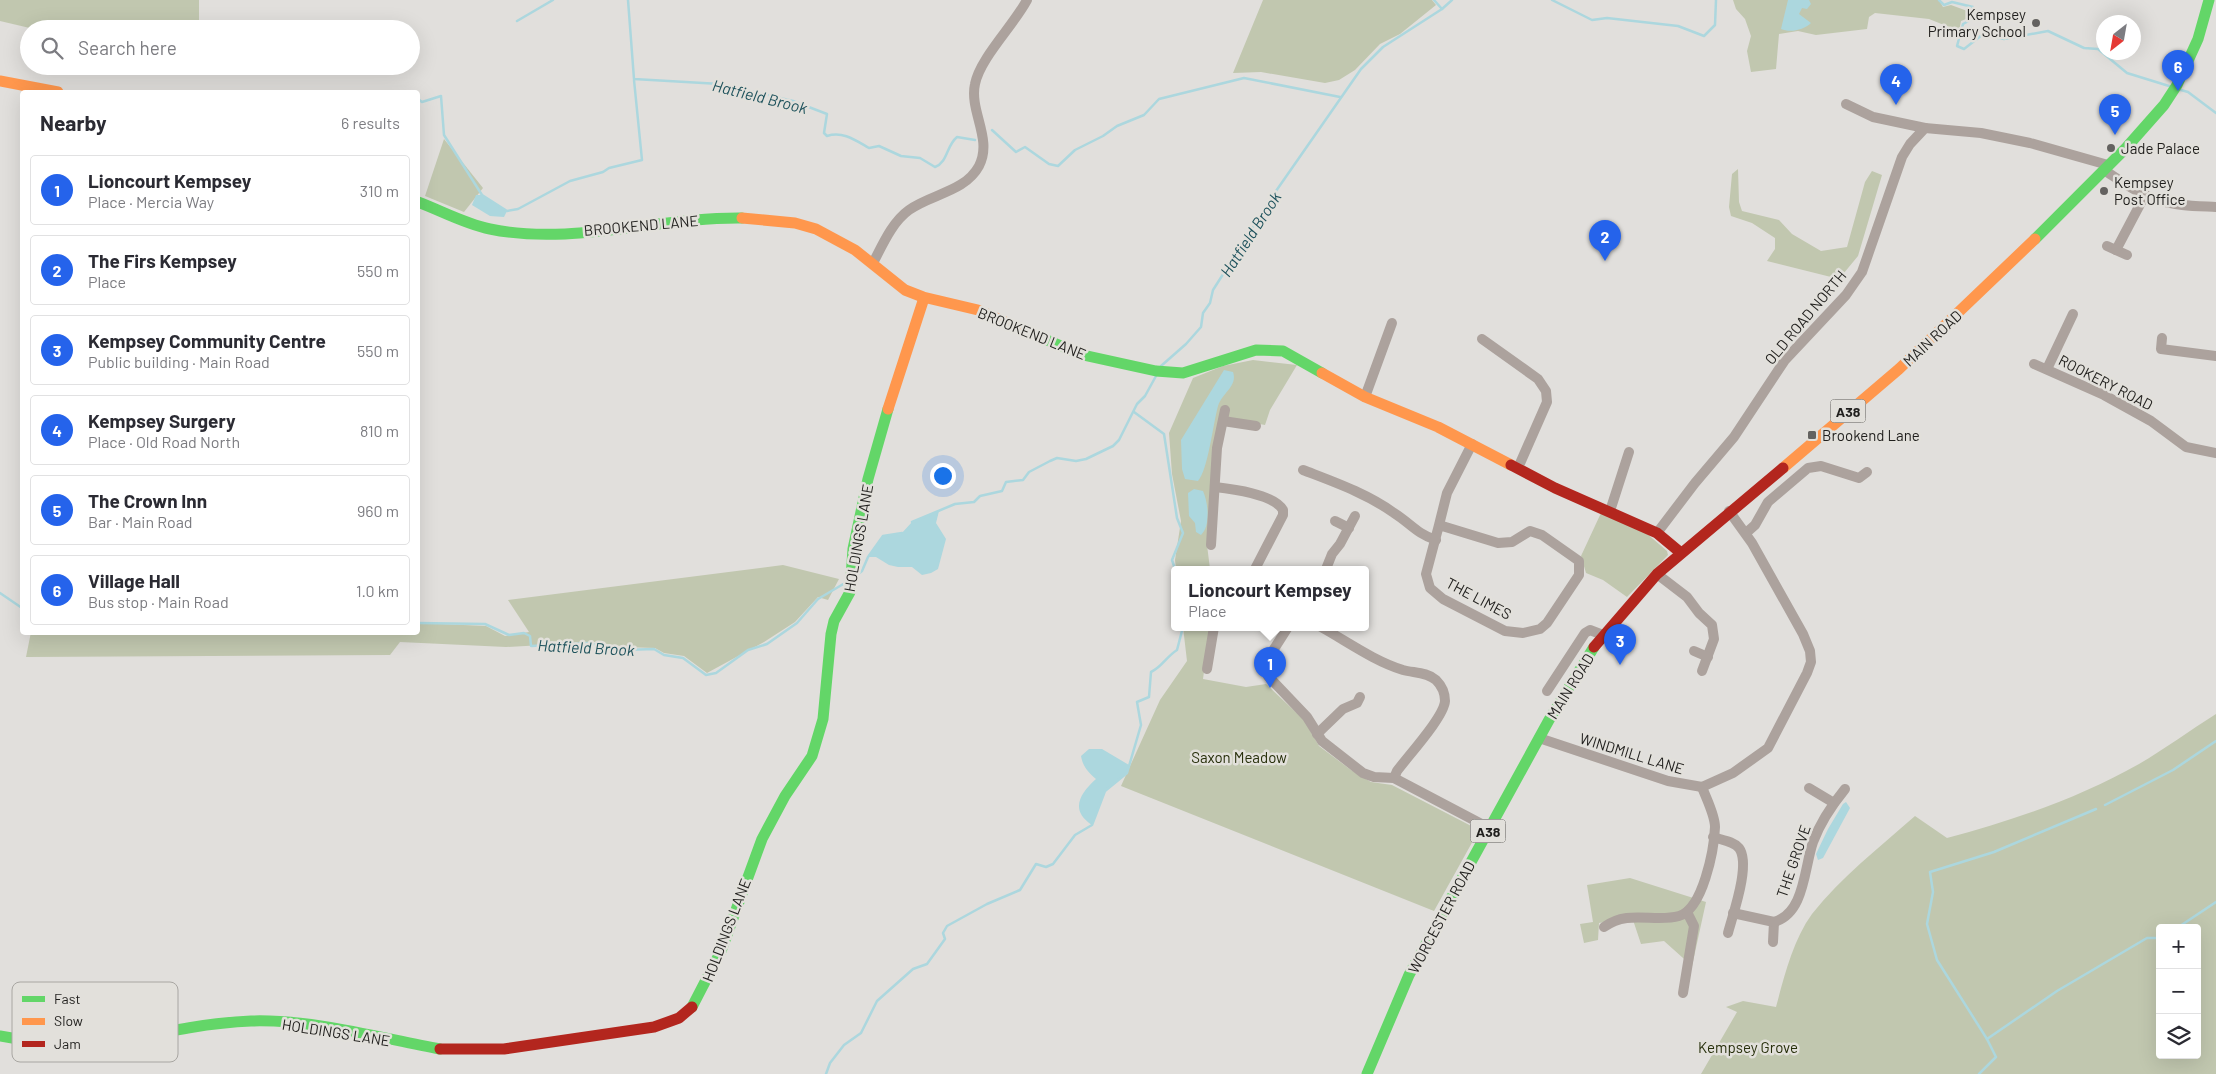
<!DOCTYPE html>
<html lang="en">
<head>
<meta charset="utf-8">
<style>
  :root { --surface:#fff; --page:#f7f7f7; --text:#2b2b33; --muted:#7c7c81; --line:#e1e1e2; --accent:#2563eb }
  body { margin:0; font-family:Barlow,sans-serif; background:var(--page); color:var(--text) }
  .controls { position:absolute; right:15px; bottom:15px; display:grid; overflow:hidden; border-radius:5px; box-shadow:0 5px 20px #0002 }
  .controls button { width:45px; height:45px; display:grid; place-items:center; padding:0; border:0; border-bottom:1px solid var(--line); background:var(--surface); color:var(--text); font:25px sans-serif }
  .compass { position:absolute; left:2096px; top:15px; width:45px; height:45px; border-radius:50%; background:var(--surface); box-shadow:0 5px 20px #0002; rotate:211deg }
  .you { position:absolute; left:942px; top:475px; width:18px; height:18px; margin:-12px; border:4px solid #fff; border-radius:50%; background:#1a73e8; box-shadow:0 0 0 8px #1a73e833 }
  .badge { display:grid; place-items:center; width:32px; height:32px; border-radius:50%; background:var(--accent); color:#fff; font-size:16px; font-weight:700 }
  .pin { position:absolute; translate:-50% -41px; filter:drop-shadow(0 1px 2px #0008) }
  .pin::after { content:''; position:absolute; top:26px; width:18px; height:15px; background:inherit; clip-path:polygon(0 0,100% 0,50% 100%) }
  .popup { position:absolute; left:1171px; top:566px; width:198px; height:65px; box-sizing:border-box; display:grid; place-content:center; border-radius:5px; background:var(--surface); filter:drop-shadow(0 1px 4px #0005); font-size:16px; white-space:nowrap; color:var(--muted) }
  .popup b { font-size:19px; color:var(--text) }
  .popup::after { content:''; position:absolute; left:50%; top:100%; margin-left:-10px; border:10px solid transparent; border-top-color:var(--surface) }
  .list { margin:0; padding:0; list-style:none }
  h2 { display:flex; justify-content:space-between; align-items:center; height:65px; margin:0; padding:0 20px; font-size:21px }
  h2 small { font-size:16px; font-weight:400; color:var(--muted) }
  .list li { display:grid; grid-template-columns:32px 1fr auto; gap:15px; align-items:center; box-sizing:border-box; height:70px; margin:0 10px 10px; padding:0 10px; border:1px solid var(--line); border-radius:5px }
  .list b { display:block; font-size:19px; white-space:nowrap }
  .list p { margin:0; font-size:16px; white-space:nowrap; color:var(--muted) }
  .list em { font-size:16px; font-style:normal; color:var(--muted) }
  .icon { flex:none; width:28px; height:28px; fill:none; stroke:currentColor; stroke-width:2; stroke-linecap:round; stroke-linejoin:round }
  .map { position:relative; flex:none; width:2216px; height:1074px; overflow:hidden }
  .search { position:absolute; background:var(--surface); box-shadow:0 5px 20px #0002; left:20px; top:20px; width:400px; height:55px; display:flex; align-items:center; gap:12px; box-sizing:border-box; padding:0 18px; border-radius:28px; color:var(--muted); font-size:19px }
  .panel { position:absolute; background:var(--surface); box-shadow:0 5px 20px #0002; left:20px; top:90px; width:400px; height:545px; border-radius:5px }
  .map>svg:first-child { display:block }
  .green { fill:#c1c7af; fill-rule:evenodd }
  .water { fill:#acd7de }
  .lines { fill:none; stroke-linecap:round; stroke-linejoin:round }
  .stream { stroke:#acd7de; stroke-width:2.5 }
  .street { stroke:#aca29d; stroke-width:10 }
  .fast { stroke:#63d668; stroke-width:11 }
  .slow { stroke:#ff974d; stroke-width:11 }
  .jam { stroke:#b3261e; stroke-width:11 }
  .poi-dot { fill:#646260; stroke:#e2e0db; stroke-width:2 }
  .labels { text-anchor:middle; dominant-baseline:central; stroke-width:5; stroke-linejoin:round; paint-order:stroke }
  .shield { fill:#e2e0db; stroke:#5a5956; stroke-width:1 }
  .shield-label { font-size:14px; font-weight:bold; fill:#201f1d }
  .poi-label { font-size:15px; fill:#201f1d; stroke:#e2e0db; text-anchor:start }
  .street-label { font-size:15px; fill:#201f1d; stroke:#e2e0db }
  .park-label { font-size:15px; fill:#272f0b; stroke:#e2e0db }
  .water-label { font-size:16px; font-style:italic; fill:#1e525c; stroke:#e2e0db }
  .key { fill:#e2e0db; stroke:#a8a6a2; stroke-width:1 }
  .key-label { font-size:14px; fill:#201f1d }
</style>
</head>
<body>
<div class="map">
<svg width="2216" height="1074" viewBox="0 0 2216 1074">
  <rect width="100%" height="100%" fill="#e1dfdc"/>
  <g class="green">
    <path d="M 0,0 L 199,0 L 199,29 L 34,29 L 0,21 Z"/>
    <path d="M 1263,0 L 1432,0 L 1436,5 L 1400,34 L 1380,44 L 1355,70 L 1339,80 L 1325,83 L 1261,72 L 1233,73 Z"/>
    <path d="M 1733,0 L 1939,0 L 1943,7 L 1951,5 L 1970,12 L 1971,17 L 1961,21 L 1959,31 L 1929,19 L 1875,13 L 1869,17 L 1867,29 L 1816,35 L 1798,31 L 1779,34 L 1776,69 L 1751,72 L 1747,51 L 1751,36 L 1745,19 L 1736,9 Z"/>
    <path d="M 444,139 L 483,188 L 464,212 L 425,196 Z"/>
    <path d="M 1738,169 L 1739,202 L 1742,211 L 1779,220 L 1792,234 L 1821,251 L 1847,247 L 1865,182 L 1872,171 L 1882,175 L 1858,256 L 1839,279 L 1767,261 L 1775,249 L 1775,238 L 1752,223 L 1731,216 L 1729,207 L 1732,174 Z"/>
    <path d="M 1253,360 L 1297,365 L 1270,410 L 1265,425 L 1223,417 L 1207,545 L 1210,569 L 1176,569 L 1175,560 L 1181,521 L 1172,474 L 1169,433 L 1193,378 L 1223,366 Z"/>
    <path d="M 1601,513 L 1645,532 L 1667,551 L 1668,555 L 1627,597 L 1603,580 L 1586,573 L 1581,556 Z"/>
    <path d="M 783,565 L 839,579 L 828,600 L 818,597 L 795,622 L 764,642 L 707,673 L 684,656 L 664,653 L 655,648 L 625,647 L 595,642 L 506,647 L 400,642 L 390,655 L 26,657 L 31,632 L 418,632 L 418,623 L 486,626 L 505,636 L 529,632 L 508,600 Z"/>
    <path d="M 1183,627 L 1210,627 L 1203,679 L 1246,687 L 1266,684 L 1304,720 L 1319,746 L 1351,770 L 1371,782 L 1392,785 L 1479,830 L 1434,911 L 1121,786 L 1160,700 L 1187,661 Z"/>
    <path d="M 2216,714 L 2216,1074 L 1701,1074 L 1737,1012 L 1726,1007 L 1743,1001 L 1776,1007 C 1784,977 1793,940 1812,914 C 1841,877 1880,847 1915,816 L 1947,838 C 2014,820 2079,798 2139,764 C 2165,749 2190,730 2216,714 ZM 2160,928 L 2197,928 L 2197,1055 L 2160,1055 Z"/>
    <path d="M 1630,878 L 1706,902 L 1692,966 L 1664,941 L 1641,944 L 1632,917 L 1599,923 L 1598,940 L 1584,943 L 1580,924 L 1593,922 L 1587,885 Z"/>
  </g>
  <g class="water">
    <path d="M 1788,0 L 1809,0 L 1811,4 L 1807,9 L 1802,8 L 1799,14 L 1811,23 C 1804,30 1790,33 1781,29 Z"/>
    <path d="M 476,195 L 482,195 L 507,211 L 504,217 L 490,216 L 472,205 Z"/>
    <path d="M 1224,370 L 1233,372 C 1238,386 1222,393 1218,406 C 1213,424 1208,470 1198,481 L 1185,479 L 1182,469 L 1181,440 Z"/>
    <path d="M 1194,489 L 1203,491 C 1208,502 1211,526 1201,535 L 1196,532 L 1195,523 L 1189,516 L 1188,493 Z"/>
    <path d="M 939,511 L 936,523 L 946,539 L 938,569 L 931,573 L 922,575 L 912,567 L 898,567 L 889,565 L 876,557 L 868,557 L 883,536 L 901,534 L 912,522 Z"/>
    <path d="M 1089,749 L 1102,749 L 1129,765 L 1127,773 L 1105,791 L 1092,825 C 1070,811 1079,794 1096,779 C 1088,772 1083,767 1081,756 Z"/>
    <path d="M 1846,802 L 1850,808 L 1823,858 L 1818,860 L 1816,854 L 1828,829 L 1843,804 Z"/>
  </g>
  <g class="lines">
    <g class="stream">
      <path d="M 628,0 L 634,79 L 720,84 L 793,101 L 827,114 L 824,133 L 827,136 C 843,131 855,140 869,148 L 879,146 L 901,156 L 920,158 L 935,167 C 948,162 946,146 957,137 L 975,140"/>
      <path d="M 1434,0 L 1442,9"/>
      <path d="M 1552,0 L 1592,20 L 1607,18 L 1678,26 L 1704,36 L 1715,25 L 1716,0"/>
      <path d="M 1939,0 L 1944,5 L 1952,2 L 1973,7 L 1976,17 L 1963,24 L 1957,46 L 1964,49 L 1982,35 L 2004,39 L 2048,31 L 2084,48 L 2098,49 L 2127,73 L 2169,86"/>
      <path d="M 517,21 L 553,0"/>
      <path d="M 2181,90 L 2188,92 L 2216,113"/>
      <path d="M 418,99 L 422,102 L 441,96 L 444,135 L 482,195 L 507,211 L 518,209 L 570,181 L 603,172 L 609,168 L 642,160 L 634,80"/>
      <path d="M 992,130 L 1016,152 L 1025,147 L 1049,164 L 1058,166 L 1075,150 L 1103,136 L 1117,126 L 1144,115 L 1159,99 L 1244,78 L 1340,97"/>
      <path d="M 1161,366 L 1186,344 L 1201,327 L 1203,313 L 1210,303 L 1213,290 L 1276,191 L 1361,69 L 1383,47 L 1442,9 L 1452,0"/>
      <path d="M 1134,412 L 1164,434 L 1177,518 L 1183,533 L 1172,560 L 1175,569"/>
      <path d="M 912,522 L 955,504 L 974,502 L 980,496 L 1002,491 L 1006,482 L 1023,480 L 1029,472 L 1050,461 L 1057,458 L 1076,461 L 1086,459 L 1113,446 L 1119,440 L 1137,404 L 1145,396 L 1156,376"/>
      <path d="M 857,575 L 862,571 L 868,557 L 883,536 L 902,533"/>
      <path d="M 0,593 L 22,608"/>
      <path d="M 418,623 L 485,624 L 509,635 L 524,633 L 530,636 L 531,646 L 588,643 L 625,650 L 654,649 L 664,655 L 683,658 L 706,675 L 716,673 L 748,650 L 767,644 L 797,623 L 818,599 L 845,583"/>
      <path d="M 2105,805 L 2173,770 L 2216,741"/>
      <path d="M 2177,928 L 2216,902"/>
      <path d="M 1987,1039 L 2057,991 L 2147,938 L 2160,938"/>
      <path d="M 826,1074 L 830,1063 L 844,1045 L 861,1033 L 877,1001 L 913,969 L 927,964 L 945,939 L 943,933 L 947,926 L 987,904 L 1020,890 L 1036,864 L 1046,867 L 1053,864 L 1075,835 L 1092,825 L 1105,791 L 1127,773 L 1141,725 L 1137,702 L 1149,697 L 1151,672 C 1162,667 1166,657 1177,650 L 1183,627"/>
      <path d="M 1979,1074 L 1996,1057 L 1987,1039 L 1937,960 L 1927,924 L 1933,892 L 1930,872 L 1994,852 L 2096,809"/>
    </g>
    <g class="street">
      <path d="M 1846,104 L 1873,117 L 1925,128"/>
      <path d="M 2104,170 C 2121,181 2138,194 2158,200 C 2176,206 2197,206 2216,207"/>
      <path d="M 2107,246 L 2127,255"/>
      <path d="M 2116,250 L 2145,195"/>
      <path d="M 873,263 C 882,246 892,222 909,210 C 931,194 965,192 979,166 C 993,139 969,111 975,84 C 980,58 1014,25 1027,0"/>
      <path d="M 2162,338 L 2161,349 L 2216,356"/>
      <path d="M 1482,339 L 1538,379 L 1546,391 L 1547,402 L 1518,468"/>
      <path d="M 2034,364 L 2104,395 L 2151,421 L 2186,447 L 2216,453"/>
      <path d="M 2047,369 L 2073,314"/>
      <path d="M 1365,397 L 1392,323"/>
      <path d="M 1223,421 L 1256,426"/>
      <path d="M 1303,470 C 1334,482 1366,493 1394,513 C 1410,523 1417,534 1436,540"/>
      <path d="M 1215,487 C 1232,489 1274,494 1283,510 L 1283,515 L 1255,569"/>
      <path d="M 1610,511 L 1629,452"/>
      <path d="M 1335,521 L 1349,528"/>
      <path d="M 1439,525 L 1426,574 L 1430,588 L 1443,599 L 1505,631 L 1523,633 L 1540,629 L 1547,623 L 1579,575 L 1579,561 L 1542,535 L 1530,531 L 1512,542 L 1498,543 L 1439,525 L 1447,493 L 1472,444"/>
      <path d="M 1657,533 L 1695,483 L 1734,437 L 1785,360 L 1846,295 L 1862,272 L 1902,157 L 1910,144 L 1925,128 L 1981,133 L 2030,143 L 2108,165"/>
      <path d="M 1746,533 L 1755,525 L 1768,502 L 1808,468 L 1821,466 L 1859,478 L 1867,472"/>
      <path d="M 1211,545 L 1217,448 L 1225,410"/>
      <path d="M 1326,569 L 1332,554 L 1340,544 L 1355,516"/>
      <path d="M 1657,574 L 1687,597 L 1699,613 L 1712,625 L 1714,639 L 1702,671"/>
      <path d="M 1288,627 L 1267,660 L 1268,676 L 1307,717 L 1322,741 L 1363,773 L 1374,777 L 1394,778 L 1489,828"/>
      <path d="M 1321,627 C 1348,642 1374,661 1403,670 C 1414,673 1427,672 1436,680 C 1441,685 1445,693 1445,701 C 1444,717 1408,756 1397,771 L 1394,778"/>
      <path d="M 1694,651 L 1708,657"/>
      <path d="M 1207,669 L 1214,627"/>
      <path d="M 1547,691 L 1585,633 L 1590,630 L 1603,635"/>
      <path d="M 1317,734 L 1343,709 L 1357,703 L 1360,697"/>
      <path d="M 1539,738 L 1668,781 L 1702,787 L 1733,773 L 1768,748 L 1807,673 L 1811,662 L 1810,651 L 1803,634 L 1752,543 L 1729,511"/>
      <path d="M 1809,788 L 1834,803"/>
      <path d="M 1713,837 C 1721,840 1733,841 1739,848 C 1751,864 1733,914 1728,933"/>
      <path d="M 1733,913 L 1774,922 L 1773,942"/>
      <path d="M 1774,922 C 1805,913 1804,868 1813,842 C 1820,823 1832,805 1845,789"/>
      <path d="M 1604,927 C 1629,909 1654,923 1679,916 C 1703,909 1714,850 1715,827 C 1715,815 1706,798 1702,787"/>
      <path d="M 1683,993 L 1694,926 L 1687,912"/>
    </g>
    <g class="fast">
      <path d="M 418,202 C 442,211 465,224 490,229 C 570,246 660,217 742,218"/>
      <path d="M 2035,239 L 2126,148 L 2164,105 L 2177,85 L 2198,39 L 2209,0"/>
      <path d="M 1025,331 L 1083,355 L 1156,371 L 1183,373 L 1256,350 L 1283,351 L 1322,373"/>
      <path d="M 692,1007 L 721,951 L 762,839 L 785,796 L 812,756 L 823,719 L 831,634 L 834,621 L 850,592 L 853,549 L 868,479 L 888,409"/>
      <path d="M 0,1036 L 64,1047 L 85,1048 C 139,1038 197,1023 251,1021 C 312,1019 380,1038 440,1049"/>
      <path d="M 1367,1074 L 1409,975 L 1549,720 L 1594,647"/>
    </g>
    <g class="slow">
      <path d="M 0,81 L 58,92"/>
      <path d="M 742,218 L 795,223 L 816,229 L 855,250 L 905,290 L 923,297 L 978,310 L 1025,331"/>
      <path d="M 1322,373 L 1365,397 L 1438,427 L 1511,465"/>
      <path d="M 888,409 L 924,298"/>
      <path d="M 1783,468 L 1899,369 L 2035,239"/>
    </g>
    <g class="jam">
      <path d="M 1511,465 L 1555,488 L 1657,533 L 1681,553"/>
      <path d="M 1594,647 L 1657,574 L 1783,468"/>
      <path d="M 440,1049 L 504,1049 L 654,1027 L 679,1018 L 692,1007"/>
    </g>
  </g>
  <g class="poi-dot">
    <circle cx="2036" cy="23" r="5"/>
    <circle cx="2111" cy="148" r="5"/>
    <circle cx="2104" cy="191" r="5"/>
    <rect x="1807" y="430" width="10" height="10" rx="2.5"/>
  </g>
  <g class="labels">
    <g class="shield">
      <rect x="1830.5" y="399.5" width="35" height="23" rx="4"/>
      <rect x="1470.5" y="819.5" width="35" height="23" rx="4"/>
    </g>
    <g class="shield-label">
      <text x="1848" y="411">A38</text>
      <text x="1488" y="831">A38</text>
    </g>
    <g class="poi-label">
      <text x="2026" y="14" text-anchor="end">Kempsey<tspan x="2026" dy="17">Primary School</tspan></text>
      <text x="2121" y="148">Jade Palace</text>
      <text x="2114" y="182">Kempsey<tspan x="2114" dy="17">Post Office</tspan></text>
      <text x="1822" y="435">Brookend Lane</text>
    </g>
    <g class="street-label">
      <text transform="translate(641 225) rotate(-5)">BROOKEND LANE</text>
      <text transform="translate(1805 317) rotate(-50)">OLD ROAD NORTH</text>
      <text transform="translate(1032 333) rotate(22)">BROOKEND LANE</text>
      <text transform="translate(1932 338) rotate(-43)">MAIN ROAD</text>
      <text transform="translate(2106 382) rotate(27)">ROOKERY ROAD</text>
      <text transform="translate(858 538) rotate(-80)">HOLDINGS LANE</text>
      <text transform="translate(1479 598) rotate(28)">THE LIMES</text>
      <text transform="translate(1570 686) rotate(-58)">MAIN ROAD</text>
      <text transform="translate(1632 753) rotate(17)">WINDMILL LANE</text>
      <text transform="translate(1793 861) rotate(-71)">THE GROVE</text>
      <text transform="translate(1441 917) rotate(-62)">WORCESTER ROAD</text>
      <text transform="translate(726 930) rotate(-69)">HOLDINGS LANE</text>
      <text transform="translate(336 1032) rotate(9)">HOLDINGS LANE</text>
    </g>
    <g class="park-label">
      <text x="1239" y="757">Saxon Meadow</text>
      <text x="1748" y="1047">Kempsey Grove</text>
    </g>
    <g class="water-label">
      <text transform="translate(760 96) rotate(14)">Hatfield Brook</text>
      <text transform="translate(1250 234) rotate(-57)">Hatfield Brook</text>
      <text transform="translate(586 647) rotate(3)">Hatfield Brook</text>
    </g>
  </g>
  <rect x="12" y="982" width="166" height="80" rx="8" class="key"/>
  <rect x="22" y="996" width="23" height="6" fill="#63d668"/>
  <rect x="22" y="1018" width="23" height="7" fill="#ff974d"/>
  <rect x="22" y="1041" width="23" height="6" fill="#b3261e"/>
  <g class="key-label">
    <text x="54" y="1004">Fast</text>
    <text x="54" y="1026">Slow</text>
    <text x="54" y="1049">Jam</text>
  </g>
</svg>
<div class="controls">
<button>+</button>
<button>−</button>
<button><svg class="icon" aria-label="layers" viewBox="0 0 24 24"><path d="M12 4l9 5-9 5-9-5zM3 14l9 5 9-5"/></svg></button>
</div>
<svg class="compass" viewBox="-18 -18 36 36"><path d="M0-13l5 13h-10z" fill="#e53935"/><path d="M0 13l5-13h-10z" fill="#7c7c81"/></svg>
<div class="you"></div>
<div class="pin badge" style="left:1270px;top:688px">1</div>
<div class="popup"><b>Lioncourt Kempsey</b>Place</div>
<div class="pin badge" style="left:1605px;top:261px">2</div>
<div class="pin badge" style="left:1620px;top:665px">3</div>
<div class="pin badge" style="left:1896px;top:105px">4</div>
<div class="pin badge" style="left:2115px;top:135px">5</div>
<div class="pin badge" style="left:2178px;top:91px">6</div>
<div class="search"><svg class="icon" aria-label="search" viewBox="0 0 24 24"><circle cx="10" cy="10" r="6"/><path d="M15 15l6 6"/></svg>Search here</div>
<section class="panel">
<h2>Nearby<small>6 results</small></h2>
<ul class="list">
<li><span class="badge">1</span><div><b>Lioncourt Kempsey</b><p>Place · Mercia Way</p></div><em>310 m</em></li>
<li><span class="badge">2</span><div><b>The Firs Kempsey</b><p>Place</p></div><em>550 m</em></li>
<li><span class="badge">3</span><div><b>Kempsey Community Centre</b><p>Public building · Main Road</p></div><em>550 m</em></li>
<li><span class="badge">4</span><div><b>Kempsey Surgery</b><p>Place · Old Road North</p></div><em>810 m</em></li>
<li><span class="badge">5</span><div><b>The Crown Inn</b><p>Bar · Main Road</p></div><em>960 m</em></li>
<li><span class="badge">6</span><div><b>Village Hall</b><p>Bus stop · Main Road</p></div><em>1.0 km</em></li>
</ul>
</section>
</div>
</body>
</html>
